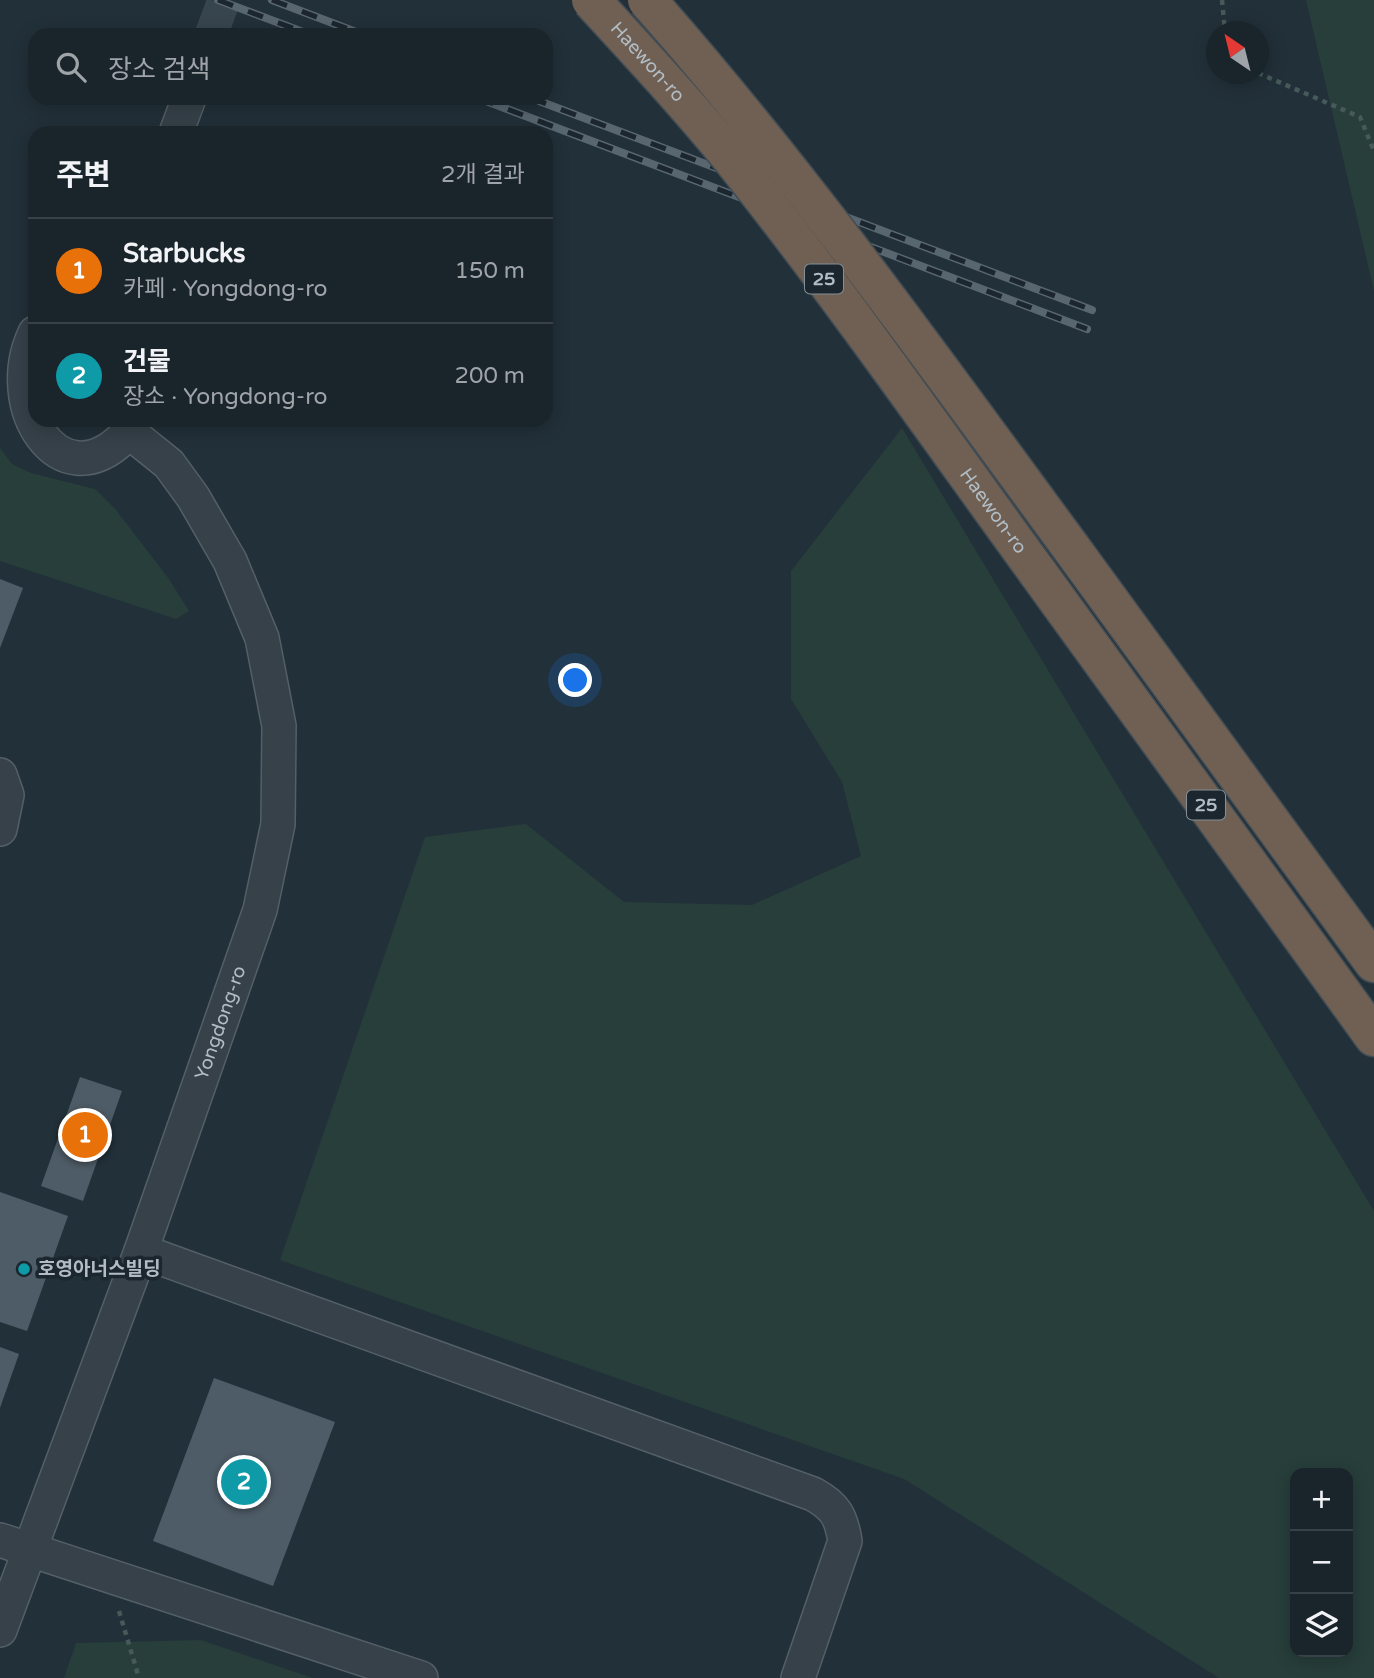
<!DOCTYPE html>
<html lang="ko">
<head>
<meta charset="utf-8">
<style>
  :root { --surface:#1a242b; --page:#232c33; --text:#f1f3f6; --muted:#9fa4a9; --line:#384147; --accent:#db2777 }
  body { margin:0; font-family:"Varela Round","Noto Sans KR",sans-serif; background:var(--page); color:var(--text) }
  .controls { position:absolute; right:21px; bottom:21px; display:grid; overflow:hidden; border-radius:14px; box-shadow:0 4px 18px #0003 }
  .controls button { width:63px; height:63px; display:grid; place-items:center; padding:0; border:0; border-bottom:2px solid var(--line); background:var(--surface); color:var(--text); font:35px sans-serif }
  .compass { position:absolute; left:1206px; top:21px; width:63px; height:63px; border-radius:50%; background:var(--surface); box-shadow:0 4px 18px #0003; rotate:325deg }
  .you { position:absolute; left:576px; top:681px; width:24px; height:24px; margin:-18px; border:5px solid #fff; border-radius:50%; background:#1a73e8; box-shadow:0 0 0 10px #1a73e833 }
  .badge { display:grid; place-items:center; width:46px; height:46px; border-radius:50%; background:var(--accent); color:#fff; font-size:23px; font-weight:700 }
  .pin { position:absolute; translate:-50% -50%; border:4px solid #fff; box-shadow:0 2px 7px #0006 }
  .list { margin:0; padding:0; list-style:none }
  h2 { display:flex; justify-content:space-between; align-items:center; height:91px; margin:0; padding:0 28px; font-size:30px }
  h2 small { font-size:23px; font-weight:400; color:var(--muted) }
  .list li { display:grid; grid-template-columns:46px 1fr auto; gap:21px; align-items:center; box-sizing:border-box; height:105px; padding:0 28px; border-top:2px solid var(--line) }
  .list b { display:block; font-size:26px; white-space:nowrap }
  .list p { margin:0; font-size:23px; white-space:nowrap; color:var(--muted) }
  .list em { font-size:23px; font-style:normal; color:var(--muted) }
  .icon { flex:none; width:38px; height:38px; fill:none; stroke:currentColor; stroke-width:2; stroke-linecap:round; stroke-linejoin:round }
  .map { position:relative; flex:none; width:1374px; height:1678px; overflow:hidden }
  .search { position:absolute; background:var(--surface); box-shadow:0 4px 18px #0003; left:28px; top:28px; width:525px; height:77px; display:flex; align-items:center; gap:18px; box-sizing:border-box; padding:0 24px; border-radius:21px; color:var(--muted); font-size:26px }
  .panel { position:absolute; background:var(--surface); box-shadow:0 4px 18px #0003; left:28px; top:126px; width:525px; height:301px; border-radius:21px }
  .map>svg:first-child { display:block }
  .green { fill:#273e3b; fill-rule:evenodd }
  .building { fill:#4e5c67 }
  .lines { fill:none; stroke-linecap:round; stroke-linejoin:round }
  .minor-tunnel { stroke:#37454e; stroke-width:33; stroke-dasharray:33 17; stroke-linecap:butt }
  .minor-casing { stroke:#545f67; stroke-width:36 }
  .highway-casing { stroke:#414c54; stroke-width:41 }
  .path { stroke:#465a59; stroke-width:4.5; stroke-dasharray:5 5; stroke-linecap:butt }
  .minor { stroke:#364149; stroke-width:33 }
  .highway { stroke:#6f6053; stroke-width:38 }
  .rail-casing { stroke:#586670; stroke-width:8 }
  .rail { stroke:#1b262e; stroke-width:5; stroke-dasharray:16; stroke-linecap:butt }
  .highway-bridge-casing { stroke:#414c54; stroke-width:41; stroke-linecap:butt }
  .highway-bridge { stroke:#6f6053; stroke-width:38 }
  .culture-dot { fill:#0f9aa8; stroke:#1b262e; stroke-width:2.5 }
  .labels { text-anchor:middle; dominant-baseline:central; stroke-width:7; stroke-linejoin:round; paint-order:stroke }
  .shield { fill:#1b262e; stroke:#848f98; stroke-width:2 }
  .shield-label { font-size:18px; font-weight:bold; fill:#b1bcc5 }
  .street-label { font-size:19px; fill:#b1bcc5; stroke:#1b262e }
  .poi-label { font-size:19px; font-weight:bold; fill:#b1bcc5; stroke:#1b262e; text-anchor:start }
</style>
</head>
<body>
<div class="map">
<svg width="1374" height="1678" viewBox="0 0 1374 1678">
  <rect width="100%" height="100%" fill="#223039"/>
  <g class="green">
    <path d="M 1306,0 L 1374,0 L 1374,291 Z"/>
    <path d="M 902,428 L 1374,1211 L 1374,1678 L 1219,1678 L 904,1479 L 280,1260 L 425,837 L 526,824 L 624,902 L 752,905 L 861,856 L 842,782 L 791,699 L 791,571 ZM 1295,1473 L 1348,1473 L 1348,1652 L 1295,1652 Z"/>
    <path d="M 0,448 L 12,464 L 31,473 L 95,489 L 116,510 L 169,579 L 189,611 L 176,619 L 0,561 Z"/>
    <path d="M 201,1640 L 313,1678 L 64,1678 L 76,1643 Z"/>
  </g>
  <g class="building">
    <path d="M 0,579 L 23,588 L 0,648 Z"/>
    <path d="M 80,1077 L 122,1091 L 83,1201 L 41,1186 Z"/>
    <path d="M 0,1192 L 68,1216 L 27,1331 L 0,1322 Z"/>
    <path d="M 0,1347 L 19,1354 L 0,1408 Z"/>
    <path d="M 214,1378 L 335,1422 L 273,1586 L 153,1541 Z"/>
  </g>
  <g class="lines">
    <path class="minor-tunnel" d="M 211,35 L 224,0"/>
    <defs>
      <g id="minor">
        <path d="M 176,133 L 189,98"/>
        <path d="M 35,333 C 0,406 59,500 123,438 C 128,433 131,426 135,420"/>
        <path d="M 0,775 L 7,795 L 0,829"/>
        <path d="M 141,1251 L 813,1494 C 835,1506 841,1516 845,1541 L 798,1678"/>
        <path d="M 0,1540 L 421,1678"/>
        <path id="s1" d="M 0,1630 L 141,1251 L 260,910 L 278,824 L 279,726 L 262,638 L 230,561 L 193,497 L 169,464 L 128,431"/>
      </g>
      <g id="highway">
        <path d="M 1072,549 L 1374,963"/>
        <path d="M 1038,573 L 1374,1037"/>
      </g>
    </defs>
    <use href="#minor" class="minor-casing"/>
    <use href="#highway" class="highway-casing"/>
    <g class="path">
      <path d="M 1222,0 L 1225,32"/>
      <path d="M 1258,73 L 1360,117 L 1374,151"/>
      <path d="M 119,1611 L 139,1678"/>
    </g>
    <use href="#minor" class="minor"/>
    <use href="#highway" class="highway"/>
    <defs>
      <g id="rail">
        <path d="M 218,0 L 311,35"/>
        <path d="M 272,0 L 364,35"/>
        <path d="M 478,98 L 1087,329"/>
        <path d="M 531,98 L 1092,310"/>
      </g>
    </defs>
    <use href="#rail" class="rail-casing"/>
    <use href="#rail" class="rail"/>
    <defs>
      <g id="highway-bridge">
        <path id="s2" d="M 591,0 C 639,52 687,104 732,159 C 839,293 937,434 1038,573"/>
        <path d="M 647,0 C 801,174 935,363 1072,549"/>
      </g>
    </defs>
    <use href="#highway-bridge" class="highway-bridge-casing"/>
    <use href="#highway-bridge" class="highway-bridge"/>
  </g>
  <circle class="culture-dot" cx="24" cy="1269" r="7"/>
  <g class="labels">
    <g class="shield">
      <rect x="805" y="264.5" width="38" height="29" rx="5"/>
      <rect x="1187" y="790.5" width="38" height="29" rx="5"/>
    </g>
    <g class="shield-label">
      <text x="824" y="279">25</text>
      <text x="1206" y="805">25</text>
    </g>
    <g class="street-label">
      <text stroke="none"><textPath href="#s2" startOffset="84">Haewon-ro</textPath></text>
      <text stroke="none"><textPath href="#s2" startOffset="651">Haewon-ro</textPath></text>
      <text stroke="none"><textPath href="#s1" startOffset="646">Yongdong-ro</textPath></text>
    </g>
    <g class="poi-label">
      <text x="38" y="1269">호영아너스빌딩</text>
    </g>
  </g>
</svg>
<div class="controls">
<button>+</button>
<button>−</button>
<button><svg class="icon" aria-label="layers" viewBox="0 0 24 24"><path d="M12 4l9 5-9 5-9-5zM3 14l9 5 9-5"/></svg></button>
</div>
<svg class="compass" viewBox="-18 -18 36 36"><path d="M0-13l5 13h-10z" fill="#e53935"/><path d="M0 13l5-13h-10z" fill="#9fa4a9"/></svg>
<div class="you"></div>
<div class="pin badge" style="left:85px;top:1135px;background:#e8710a">1</div>
<div class="pin badge" style="left:244px;top:1482px;background:#0f9aa8">2</div>
<div class="search"><svg class="icon" aria-label="search" viewBox="0 0 24 24"><circle cx="10" cy="10" r="6"/><path d="M15 15l6 6"/></svg>장소 검색</div>
<section class="panel">
<h2>주변<small>2개 결과</small></h2>
<ul class="list">
<li><span class="badge" style="background:#e8710a">1</span><div><b>Starbucks</b><p>카페 · Yongdong-ro</p></div><em>150 m</em></li>
<li><span class="badge" style="background:#0f9aa8">2</span><div><b>건물</b><p>장소 · Yongdong-ro</p></div><em>200 m</em></li>
</ul>
</section>
</div>
</body>
</html>
